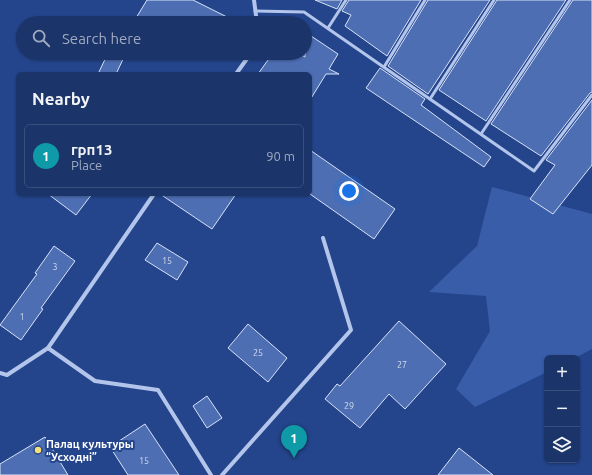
<!DOCTYPE html>
<html lang="en">
<head>
<meta charset="utf-8">
<style>
  :root { --surface:#1b3469; --page:#283f71; --text:#f1f3f6; --muted:#a0aac0; --line:#394f7d; --accent:#f5e077 }
  body { margin:0; font-family:Ubuntu,sans-serif; background:var(--page); color:var(--text) }
  .controls { position:absolute; right:12px; bottom:12px; display:grid; overflow:hidden; border-radius:6px; box-shadow:0 1px 3px #0004 }
  .controls button { width:36px; height:36px; display:grid; place-items:center; padding:0; border:0; border-bottom:1px solid var(--line); background:var(--surface); color:var(--text); font:20px sans-serif }
  .you { position:absolute; left:349px; top:191px; width:14px; height:14px; margin:-10px; border:3px solid #fff; border-radius:50%; background:#1a73e8; box-shadow:0 0 0 6px #1a73e833 }
  .badge { display:grid; place-items:center; width:26px; height:26px; border-radius:50%; background:var(--accent); color:#fff; font-size:13px; font-weight:700 }
  .pin { position:absolute; translate:-50% -33px; filter:drop-shadow(0 1px 2px #0008) }
  .pin::after { content:''; position:absolute; top:21px; width:14px; height:12px; background:inherit; clip-path:polygon(0 0,100% 0,50% 100%) }
  .list { margin:0; padding:0; list-style:none }
  h2 { display:flex; justify-content:space-between; align-items:center; height:52px; margin:0; padding:0 16px; font-size:17px }
  h2 small { font-size:13px; font-weight:400; color:var(--muted) }
  .list li { display:grid; grid-template-columns:26px 1fr auto; gap:12px; align-items:center; box-sizing:border-box; height:64px; margin:0 8px 8px; padding:0 8px; border:1px solid var(--line); border-radius:6px }
  .list b { display:block; font-size:15px; white-space:nowrap }
  .list p { margin:0; font-size:13px; white-space:nowrap; color:var(--muted) }
  .list em { font-size:13px; font-style:normal; color:var(--muted) }
  .icon { flex:none; width:22px; height:22px; fill:none; stroke:currentColor; stroke-width:2; stroke-linecap:round; stroke-linejoin:round }
  .map { position:relative; flex:none; width:592px; height:475px; overflow:hidden }
  .search { position:absolute; background:var(--surface); box-shadow:0 1px 3px #0004; left:16px; top:16px; width:296px; height:44px; display:flex; align-items:center; gap:10px; box-sizing:border-box; padding:0 14px; border-radius:22px; color:var(--muted); font-size:15px }
  .panel { position:absolute; background:var(--surface); box-shadow:0 1px 3px #0004; left:16px; top:72px; width:296px; height:124px; border-radius:6px }
  .map>svg:first-child { display:block }
  .green { fill:#395da9 }
  .building { fill:#4d6eb3; stroke:#d8e2f8 }
  .lines { fill:none; stroke-linecap:round; stroke-linejoin:round }
  .lane { stroke:#b3c5eb; stroke-width:3 }
  .street { stroke:#b3c5eb; stroke-width:4 }
  .poi-dot { fill:#f5e077; stroke:#24458c; stroke-width:1.5 }
  .labels { text-anchor:middle; dominant-baseline:central; stroke-width:4; stroke-linejoin:round; paint-order:stroke }
  .number-label { font-size:9px; fill:#d2dbec }
  .poi-label { font-size:11px; font-weight:bold; fill:#fff; stroke:#24458c; text-anchor:start }
</style>
</head>
<body>
<div class="map">
<svg width="592" height="475" viewBox="0 0 592 475">
  <rect width="100%" height="100%" fill="#24458c"/>
  <path class="green" d="M 492,187 L 592,214 L 592,349 L 575,358 L 547,358 L 547,372 L 475,407 L 456,389 L 490,331 L 486,296 L 429,292 L 477,246 Z"/>
  <g class="building">
    <path d="M 147,0 L 193,0 L 239,23 L 133,23 Z"/>
    <path d="M 315,0 L 342,0 L 337,9 Z"/>
    <path d="M 349,0 L 421,0 L 387,56 L 345,26 L 351,15 L 342,11 Z"/>
    <path d="M 428,0 L 490,0 L 428,94 L 388,66 Z"/>
    <path d="M 497,0 L 566,0 L 486,121 L 439,90 Z"/>
    <path d="M 573,0 L 592,0 L 592,92 L 590,93 L 541,156 L 491,124 Z"/>
    <path d="M 305,32 L 338,54 L 329,69 L 339,74 L 326,74 L 310,100 L 310,74 L 258,74 L 273,53 L 298,53 L 305,57 Z"/>
    <path d="M 108,53 L 126,53 L 116,74 L 98,74 Z"/>
    <path d="M 380,68 L 425,99 L 421,105 L 491,157 L 484,167 L 366,88 Z"/>
    <path d="M 592,100 L 592,165 L 553,214 L 530,199 L 555,165 L 546,160 Z"/>
    <path d="M 310,150 L 395,209 L 374,239 L 310,194 Z"/>
    <path d="M 48,194 L 92,194 L 76,215 Z"/>
    <path d="M 160,194 L 236,194 L 212,229 Z"/>
    <path d="M 157,243 L 188,262 L 177,280 L 145,260 Z"/>
    <path d="M 54,246 L 75,261 L 41,308 L 43,309 L 21,340 L 0,325 L 37,274 L 35,273 Z"/>
    <path d="M 399,321 L 446,364 L 405,409 L 389,394 L 360,428 L 325,399 L 337,384 L 340,386 Z"/>
    <path d="M 248,324 L 287,358 L 268,382 L 228,348 Z"/>
    <path d="M 207,396 L 222,418 L 207,428 L 193,406 Z"/>
    <path d="M 145,424 L 179,475 L 128,475 L 110,447 Z"/>
    <path d="M 45,437 L 68,475 L 0,475 L 0,464 Z"/>
    <path d="M 459,448 L 493,475 L 438,475 Z"/>
  </g>
  <g class="lines">
    <g class="lane">
      <path d="M 255,11 L 304,12 L 534,171 L 592,95"/>
      <path d="M 328,28 L 346,0"/>
      <path d="M 384,67 L 425,0"/>
      <path d="M 430,99 L 494,0"/>
      <path d="M 481,134 L 570,0"/>
    </g>
    <g class="street">
      <path d="M 254,0 L 257,23"/>
      <path d="M 236,74 L 251,53"/>
      <path d="M 48,348 L 95,381 L 158,390 L 211,475"/>
      <path d="M 0,373 L 7,375 L 48,348 L 154,194"/>
      <path d="M 222,475 L 351,330 L 323,238"/>
    </g>
  </g>
  <circle class="poi-dot" cx="38" cy="450" r="4"/>
  <g class="labels">
    <g class="number-label">
      <text x="167" y="261">15</text>
      <text x="55" y="267">3</text>
      <text x="22" y="317">1</text>
      <text x="258" y="353">25</text>
      <text x="402" y="365">27</text>
      <text x="349" y="406">29</text>
      <text x="144" y="461">15</text>
    </g>
    <g class="poi-label">
      <text x="46" y="444">Палац культуры<tspan x="46" dy="13">“Усходні”</tspan></text>
    </g>
  </g>
</svg>
<div class="controls">
<button>+</button>
<button>−</button>
<button><svg class="icon" aria-label="layers" viewBox="0 0 24 24"><path d="M12 4l9 5-9 5-9-5zM3 14l9 5 9-5"/></svg></button>
</div>
<div class="you"></div>
<div class="pin badge" style="left:294px;top:458px;background:#0f9aa8">1</div>
<div class="search"><svg class="icon" aria-label="search" viewBox="0 0 24 24"><circle cx="10" cy="10" r="6"/><path d="M15 15l6 6"/></svg>Search here</div>
<section class="panel">
<h2>Nearby<small></small></h2>
<ul class="list">
<li><span class="badge" style="background:#0f9aa8">1</span><div><b>грп13</b><p>Place</p></div><em>90 m</em></li>
</ul>
</section>
</div>
</body>
</html>
